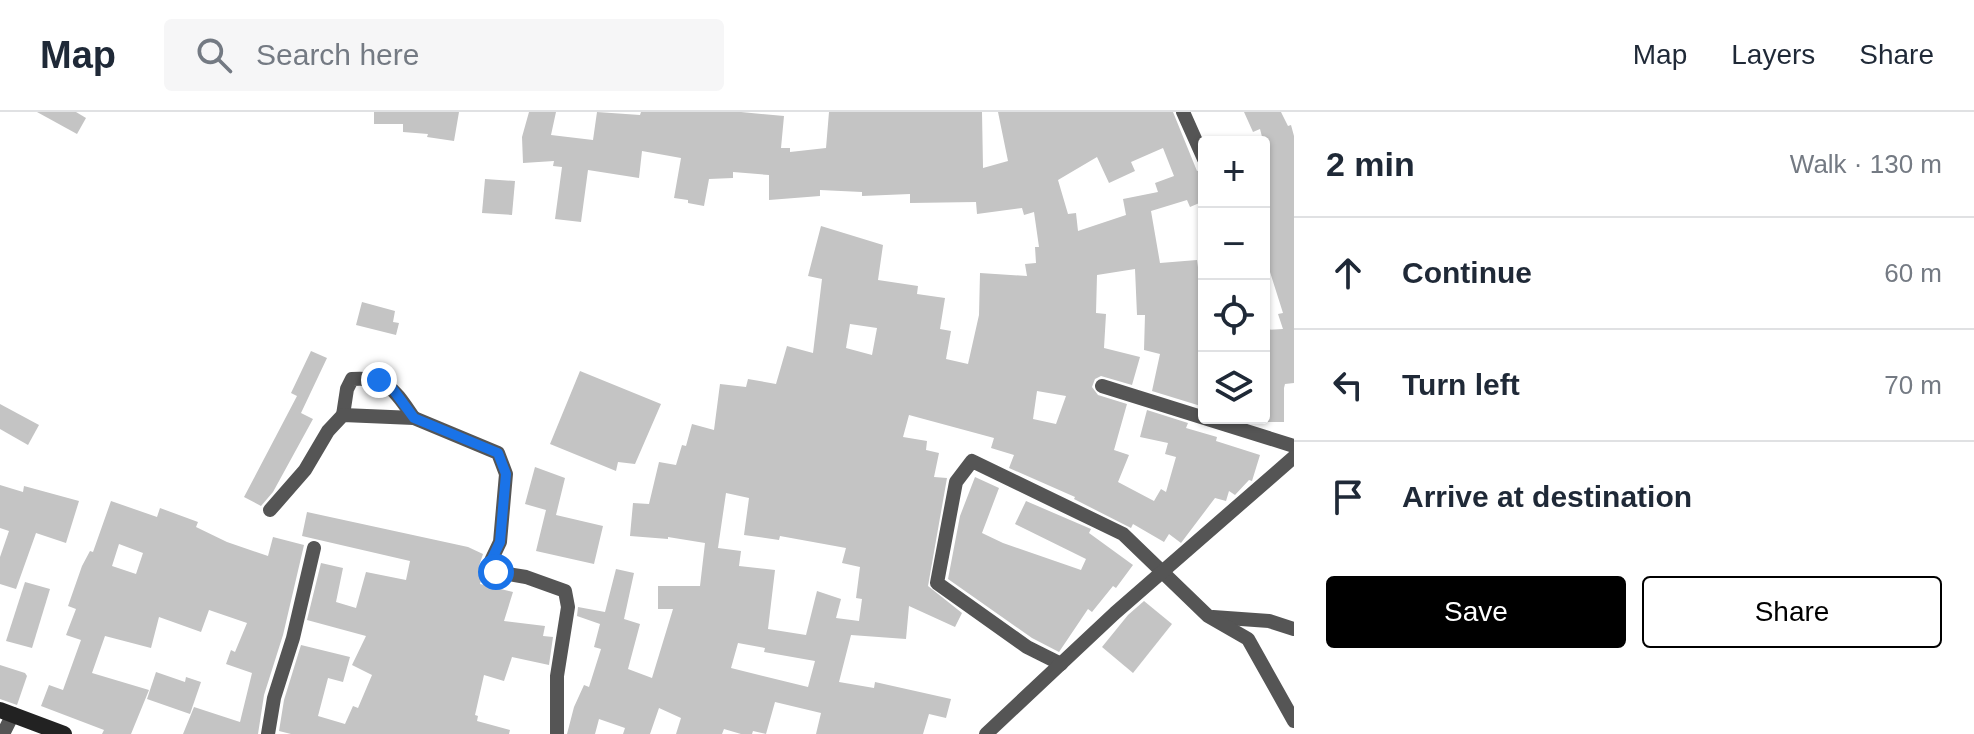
<!DOCTYPE html>
<html lang="en">
<head>
<meta charset="utf-8">
<style>
  :root { --surface:#fff; --page:#f6f6f7; --text:#1f2937; --muted:#747a83; --line:#e0e1e3; --accent:#000 }
  body { margin:0; font-family:Arial,sans-serif; background:var(--page); color:var(--text) }
  .controls { position:absolute; right:24px; top:24px; display:grid; overflow:hidden; border-radius:8px; box-shadow:0 2px 6px #0004 }
  .controls button { width:72px; height:72px; display:grid; place-items:center; padding:0; border:0; border-bottom:2px solid var(--line); background:var(--surface); color:var(--text); font:40px sans-serif }
  .stop { position:absolute; width:24px; height:24px; margin:-18px; border:6px solid #1a73e8; border-radius:50%; background:#fff }
  .stop.end { background:#1a73e8; border-color:#fff; box-shadow:0 2px 8px #0008 }
  .list { margin:0; padding:0; list-style:none }
  h2 { display:flex; justify-content:space-between; align-items:center; height:104px; margin:0; padding:0 32px; font-size:34px }
  h2 small { font-size:26px; font-weight:400; color:var(--muted) }
  .list li { display:grid; grid-template-columns:52px 1fr auto; gap:24px; align-items:center; box-sizing:border-box; height:112px; padding:0 32px; border-top:2px solid var(--line) }
  .list b { display:block; font-size:30px; white-space:nowrap }
  .list em { font-size:26px; font-style:normal; color:var(--muted) }
  .actions { display:flex; gap:16px; padding:24px 32px }
  .actions a { flex:1; padding:18px 0; border:2px solid var(--accent); border-radius:8px; text-align:center; font-size:28px; color:var(--accent) }
  .actions .main { background:var(--accent); color:#fff }
  .icon { flex:none; width:44px; height:44px; fill:none; stroke:currentColor; stroke-width:2; stroke-linecap:round; stroke-linejoin:round }
  .map { position:relative; flex:none; width:1294px; height:622px; overflow:hidden }
  header { display:flex; align-items:center; gap:48px; box-sizing:border-box; height:112px; padding:0 40px; background:var(--surface); border-bottom:2px solid var(--line) }
  header strong { font-size:38px }
  nav { display:flex; gap:44px; margin-inline-start:auto; font-size:28px }
  .search { width:560px; height:72px; background:var(--page); display:flex; align-items:center; gap:20px; box-sizing:border-box; padding:0 28px; border-radius:8px; color:var(--muted); font-size:30px }
  main { display:flex }
  aside { flex:1; background:var(--surface) }
  .map>svg:first-child { display:block }
  .building { fill:#c4c4c4; fill-rule:evenodd }
  .lines { fill:none; stroke-linecap:round; stroke-linejoin:round }
  .street { stroke:#555; stroke-width:14 }
  .secondary { stroke:#222; stroke-width:16 }
  .route { stroke:#1a73e8; stroke-width:10 }
</style>
</head>
<body>
<header>
<strong>Map</strong>
<div class="search"><svg class="icon" aria-label="search" viewBox="0 0 24 24"><circle cx="10" cy="10" r="6"/><path d="M15 15l6 6"/></svg>Search here</div>
<nav><a>Map</a><a>Layers</a><a>Share</a></nav>
</header>
<main>
<div class="map">
<svg width="1294" height="622" viewBox="0 0 1294 622">
  <rect width="100%" height="100%" fill="#fff"/>
  <g class="building">
    <path d="M 37,0 L 76,0 L 86,6 L 77,22 Z"/>
    <path d="M 374,0 L 459,0 L 454,29 L 427,25 L 428,22 L 403,20 L 403,12 L 374,12 Z"/>
    <path d="M 529,0 L 556,0 L 551,23 L 593,28 L 597,0 L 640,3 L 641,0 L 741,0 L 784,4 L 781,36 L 790,36 L 790,40 L 826,36 L 829,0 L 982,0 L 983,56 L 1008,49 L 998,0 L 1173,0 L 1197,59 L 1204,57 L 1204,89 L 1190,95 L 1187,88 L 1151,99 L 1160,151 L 1197,148 L 1204,199 L 1204,261 L 1201,278 L 1204,279 L 1204,295 L 1152,279 L 1160,242 L 1144,238 L 1145,203 L 1137,203 L 1135,157 L 1097,163 L 1096,201 L 1106,202 L 1104,236 L 1140,245 L 1132,273 L 1101,264 L 1095,267 L 1092,275 L 1098,283 L 1127,292 L 1114,338 L 1129,343 L 1118,370 L 1154,389 L 1161,377 L 1166,380 L 1176,345 L 1165,342 L 1168,331 L 1140,325 L 1147,298 L 1188,311 L 1186,316 L 1217,325 L 1216,329 L 1260,343 L 1252,369 L 1249,368 L 1235,383 L 1229,379 L 1226,389 L 1215,386 L 1181,431 L 1169,422 L 1164,430 L 1133,412 L 1131,416 L 1074,387 L 1075,385 L 1009,356 L 1014,343 L 991,336 L 994,326 L 909,303 L 903,325 L 927,329 L 926,338 L 939,341 L 934,365 L 947,366 L 928,474 L 962,501 L 955,515 L 909,494 L 906,527 L 851,523 L 839,570 L 874,576 L 875,570 L 951,587 L 946,606 L 929,602 L 923,622 L 816,622 L 821,601 L 775,590 L 766,622 L 753,619 L 752,622 L 741,622 L 724,617 L 722,622 L 676,622 L 681,606 L 659,596 L 650,622 L 623,622 L 625,616 L 599,607 L 595,622 L 567,622 L 574,595 L 584,573 L 589,575 L 601,537 L 594,535 L 600,512 L 577,504 L 578,495 L 605,500 L 616,457 L 634,461 L 624,507 L 640,512 L 628,557 L 652,566 L 673,497 L 658,497 L 658,474 L 700,474 L 705,431 L 668,425 L 668,427 L 630,424 L 633,391 L 649,392 L 659,350 L 676,353 L 682,333 L 686,334 L 692,312 L 714,318 L 720,272 L 746,275 L 748,267 L 776,272 L 787,234 L 813,241 L 822,167 L 808,164 L 821,114 L 883,133 L 878,168 L 918,174 L 917,182 L 945,186 L 940,217 L 951,219 L 946,247 L 968,252 L 979,203 L 980,161 L 1027,164 L 1025,152 L 1036,151 L 1035,135 L 1039,135 L 1034,100 L 1024,103 L 1022,96 L 977,102 L 976,90 L 910,91 L 910,82 L 862,84 L 862,80 L 820,78 L 820,84 L 769,88 L 769,63 L 733,60 L 733,66 L 709,67 L 704,94 L 688,91 L 688,88 L 674,86 L 681,46 L 642,39 L 639,66 L 588,58 L 581,110 L 555,107 L 562,55 L 553,54 L 554,49 L 523,51 L 522,25 ZM 1163,36 L 1174,64 L 1155,71 L 1158,80 L 1123,87 L 1126,103 L 1078,119 L 1076,101 L 1068,102 L 1058,68 L 1097,45 L 1109,71 L 1135,59 L 1131,50 ZM 850,212 L 877,216 L 872,243 L 846,236 ZM 1037,279 L 1066,284 L 1056,312 L 1033,307 ZM 726,381 L 749,386 L 744,423 L 779,428 L 780,424 L 846,436 L 842,451 L 860,455 L 856,486 L 862,487 L 859,509 L 836,506 L 841,487 L 817,479 L 806,523 L 768,517 L 775,458 L 739,454 L 741,439 L 718,436 ZM 738,531 L 765,536 L 764,540 L 815,549 L 808,575 L 731,556 Z"/>
    <path d="M 1244,0 L 1281,0 L 1288,14 L 1291,13 L 1294,24 L 1294,271 L 1285,272 L 1284,276 L 1284,310 L 1264,310 L 1264,218 L 1283,217 L 1278,202 L 1283,201 L 1264,141 L 1264,132 L 1269,131 L 1264,112 L 1264,58 L 1270,56 L 1260,17 L 1253,20 Z"/>
    <path d="M 485,67 L 515,69 L 512,103 L 482,101 Z"/>
    <path d="M 362,190 L 395,199 L 393,210 L 399,211 L 396,223 L 356,213 Z"/>
    <path d="M 311,239 L 327,246 L 301,301 L 313,307 L 273,380 L 261,394 L 244,385 L 297,284 L 291,281 Z"/>
    <path d="M 580,259 L 661,292 L 635,352 L 618,350 L 616,359 L 550,332 Z"/>
    <path d="M 0,292 L 39,313 L 28,333 L 0,317 Z"/>
    <path d="M 535,355 L 565,366 L 556,403 L 603,414 L 594,452 L 536,439 L 546,398 L 525,392 Z"/>
    <path d="M 975,365 L 999,376 L 982,421 L 1003,431 L 1081,458 L 1086,447 L 1015,412 L 1026,389 L 1091,417 L 1089,421 L 1133,453 L 1116,476 L 1113,474 L 1092,500 L 1088,497 L 1059,540 L 1032,526 L 948,467 L 960,404 Z"/>
    <path d="M 0,373 L 23,380 L 24,374 L 79,389 L 66,431 L 36,421 L 16,477 L 0,472 L 0,445 L 9,419 L 0,416 Z"/>
    <path d="M 111,389 L 157,405 L 160,396 L 198,410 L 196,415 L 227,430 L 268,444 L 273,425 L 304,433 L 283,523 L 264,583 L 258,622 L 183,622 L 194,595 L 240,610 L 252,561 L 226,552 L 231,538 L 235,540 L 247,511 L 209,498 L 201,520 L 159,505 L 151,536 L 105,524 L 92,561 L 149,578 L 131,622 L 102,622 L 104,618 L 41,594 L 49,573 L 63,578 L 81,528 L 66,523 L 76,497 L 68,494 L 82,454 L 90,439 L 93,440 ZM 119,432 L 143,441 L 136,462 L 112,454 Z"/>
    <path d="M 307,400 L 468,435 L 483,442 L 479,454 L 483,461 L 480,472 L 513,480 L 504,509 L 545,514 L 543,524 L 553,525 L 549,553 L 512,545 L 504,569 L 484,563 L 475,603 L 478,604 L 477,609 L 510,618 L 509,622 L 291,622 L 279,619 L 284,588 L 301,533 L 350,545 L 343,570 L 328,566 L 318,604 L 345,612 L 353,594 L 358,596 L 372,563 L 352,553 L 366,524 L 307,508 L 321,451 L 343,456 L 336,490 L 356,496 L 366,460 L 406,468 L 410,449 L 302,424 Z"/>
    <path d="M 25,470 L 50,477 L 32,536 L 6,529 Z"/>
    <path d="M 1144,489 L 1172,512 L 1133,561 L 1102,535 L 1128,503 Z"/>
    <path d="M 0,553 L 25,561 L 27,564 L 17,593 L 0,587 Z"/>
    <path d="M 156,560 L 185,570 L 186,565 L 201,570 L 190,602 L 147,587 Z"/>
  </g>
  <g class="lines">
    <g class="street">
      <path d="M 1183,0 L 1204,47"/>
      <path d="M 1102,274 L 1294,334"/>
      <path d="M 343,303 L 347,277 L 352,267 C 388,264 395,279 414,306"/>
      <path d="M 270,398 L 305,358 L 328,319 L 343,303 L 414,306 L 498,341 L 506,362 L 500,430 L 489,453 L 496,460 L 526,465 L 565,479 L 568,495 L 557,564 L 557,622"/>
      <path d="M 1213,505 L 1269,509 L 1294,517"/>
      <path d="M 1061,552 L 1027,535 L 937,471 L 956,370 L 972,349 L 1123,422 L 1208,504 L 1248,527 L 1294,609"/>
      <path d="M 3,622 L 13,602"/>
      <path d="M 268,622 L 274,586 L 293,526 L 314,436"/>
      <path d="M 986,622 L 1115,501 L 1294,345"/>
    </g>
    <path class="secondary" d="M 0,598 L 64,622"/>
  </g>
  <g class="lines">
    <path class="route" d="M 379,268 L 392,276 L 414,306 L 498,341 L 506,362 L 500,430 L 489,453 L 496,460"/>
  </g>
</svg>
<div class="controls">
<button>+</button>
<button>−</button>
<button><svg class="icon" aria-label="locate" viewBox="0 0 24 24"><circle cx="12" cy="12" r="6"/><path d="M12 2v4M12 18v4M2 12h4M18 12h4"/></svg></button>
<button><svg class="icon" aria-label="layers" viewBox="0 0 24 24"><path d="M12 4l9 5-9 5-9-5zM3 14l9 5 9-5"/></svg></button>
</div>
<div class="stop" style="left:496px;top:460px"></div>
<div class="stop end" style="left:379px;top:268px"></div>
</div>
<aside>
<h2>2 min<small>Walk · 130 m</small></h2>
<ul class="list">
<li><svg class="icon" aria-label="ahead" viewBox="0 0 24 24"><path d="M12 20V5M6 11l6-6 6 6"/></svg><div><b>Continue</b></div><em>60 m</em></li>
<li><svg class="icon" aria-label="left" viewBox="0 0 24 24"><path d="M17 20v-9H6M10 6l-5 5 5 5"/></svg><div><b>Turn left</b></div><em>70 m</em></li>
<li><svg class="icon" aria-label="arrive" viewBox="0 0 24 24"><path d="M6 21V4h12l-3 4 3 4H6"/></svg><div><b>Arrive at destination</b></div></li>
</ul>
<div class="actions"><a class="main">Save</a><a>Share</a></div>
</aside>
</main>
</body>
</html>
